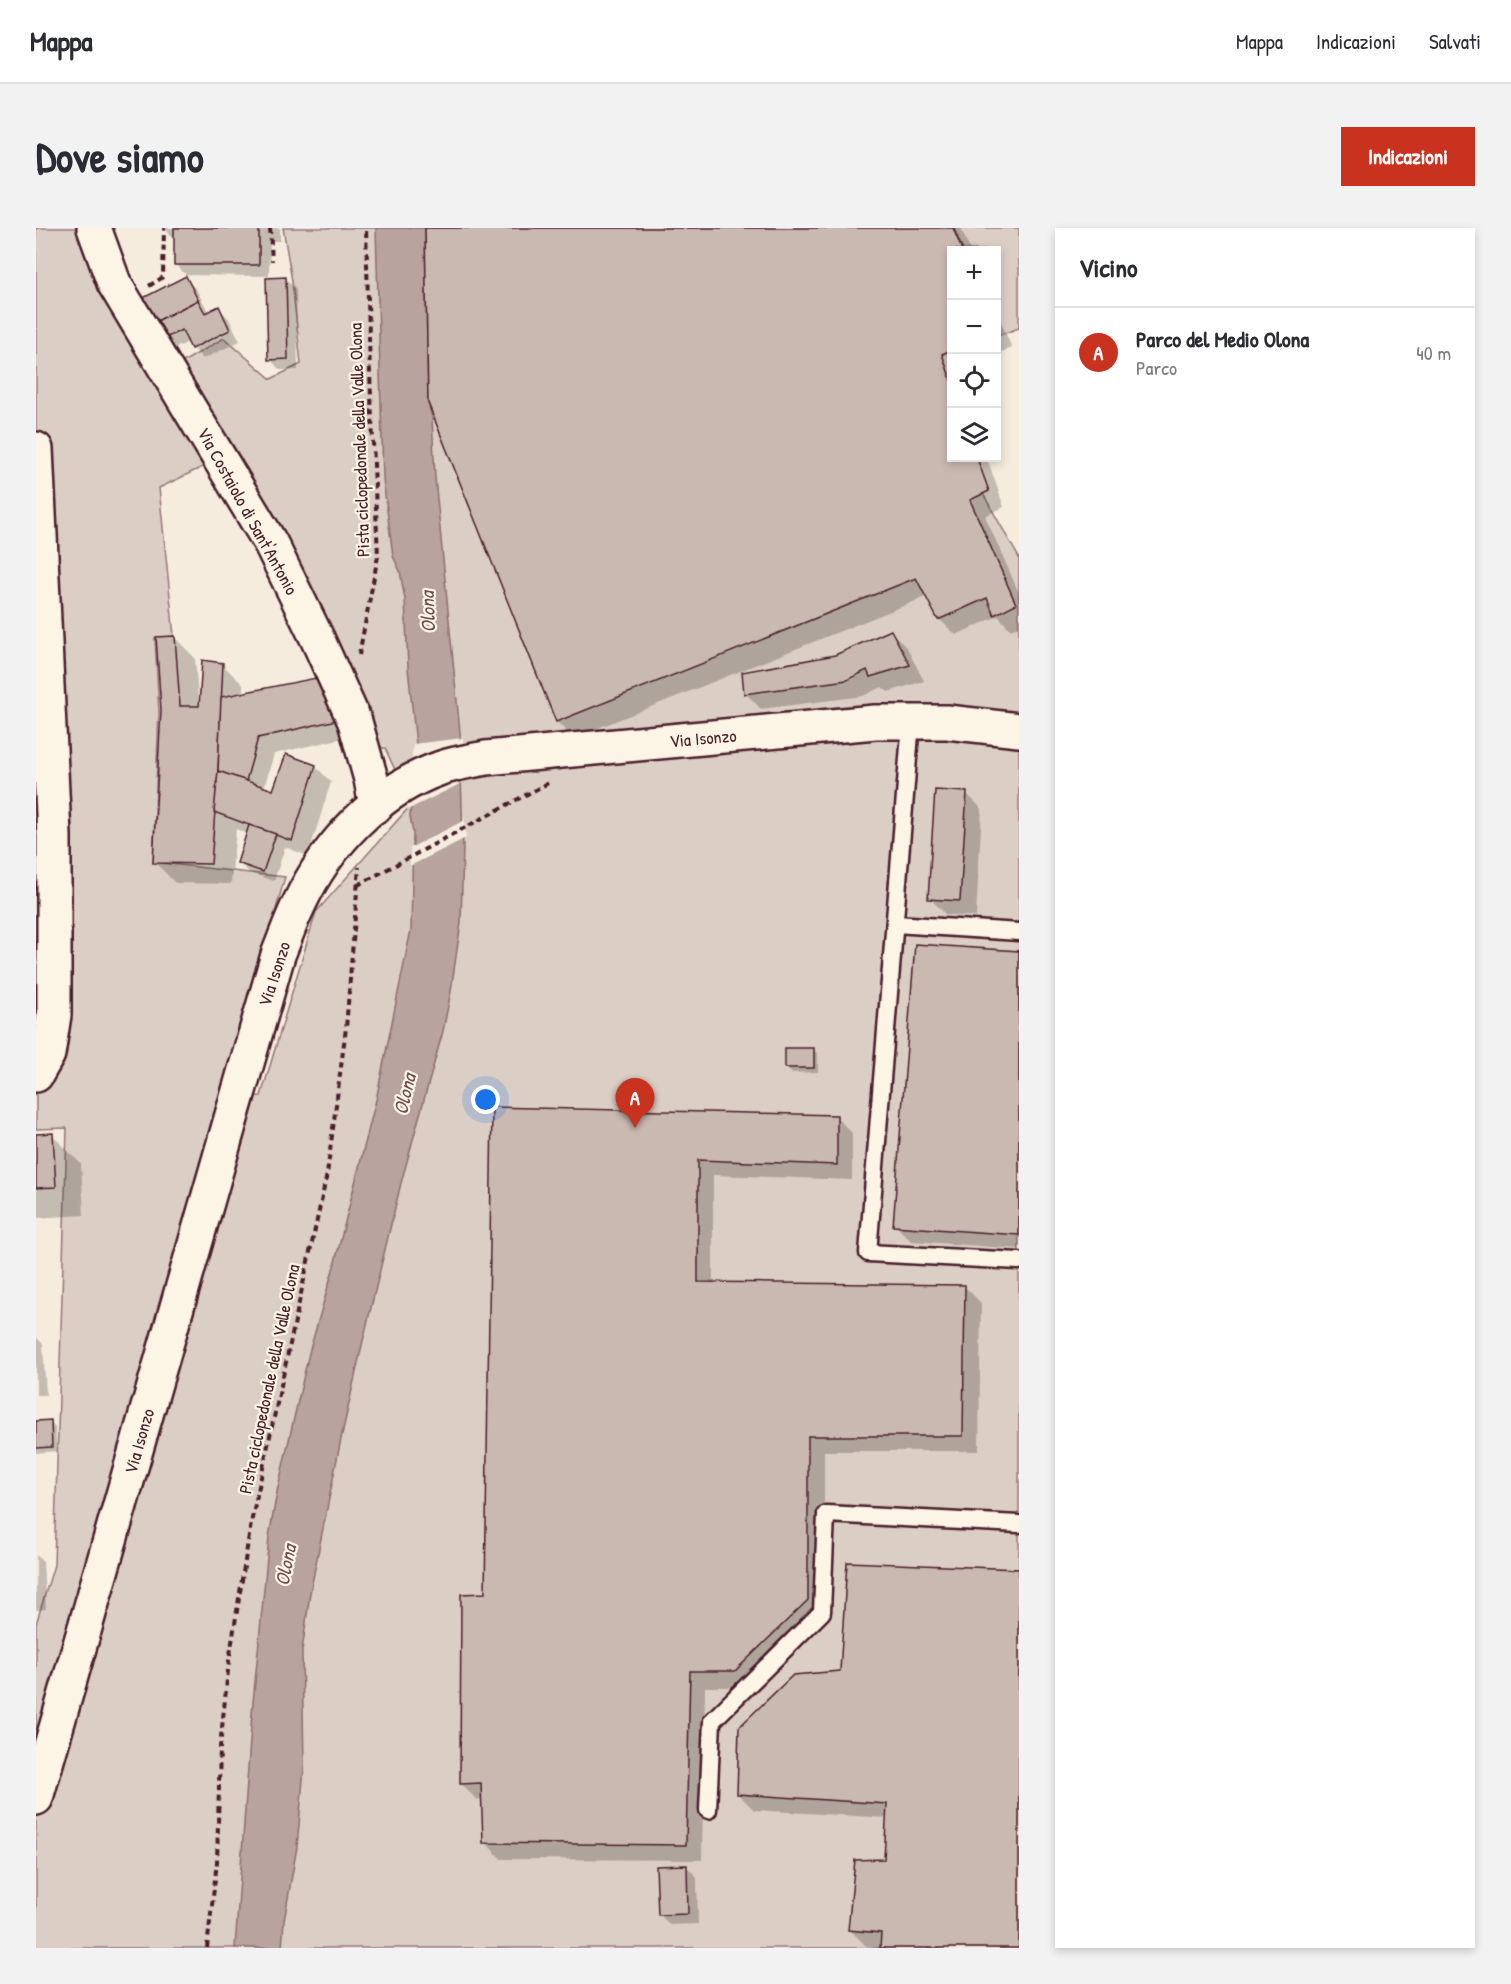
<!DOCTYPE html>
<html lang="it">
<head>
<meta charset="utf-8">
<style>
  :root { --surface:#fff; --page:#f2f2f3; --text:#2b2b33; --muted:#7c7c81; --line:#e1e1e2; --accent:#c8321e }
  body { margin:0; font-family:"Patrick Hand",sans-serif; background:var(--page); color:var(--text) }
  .controls { position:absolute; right:18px; top:18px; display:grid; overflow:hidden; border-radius:0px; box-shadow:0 3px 9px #0003 }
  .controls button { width:54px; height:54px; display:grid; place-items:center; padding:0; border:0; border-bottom:2px solid var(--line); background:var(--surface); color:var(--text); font:30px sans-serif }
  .you { position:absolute; left:450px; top:872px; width:21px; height:21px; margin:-15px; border:4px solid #fff; border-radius:50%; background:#1a73e8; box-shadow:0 0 0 9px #1a73e833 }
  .badge { display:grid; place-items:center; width:39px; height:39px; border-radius:50%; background:var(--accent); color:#fff; font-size:20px; font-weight:700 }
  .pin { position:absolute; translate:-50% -50px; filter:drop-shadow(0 2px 3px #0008) }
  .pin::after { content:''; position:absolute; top:32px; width:21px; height:18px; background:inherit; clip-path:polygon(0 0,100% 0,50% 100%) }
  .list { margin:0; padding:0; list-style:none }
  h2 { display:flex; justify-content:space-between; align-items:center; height:78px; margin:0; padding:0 24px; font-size:26px }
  h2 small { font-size:20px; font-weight:400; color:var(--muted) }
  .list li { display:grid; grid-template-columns:39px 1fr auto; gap:18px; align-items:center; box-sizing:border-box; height:90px; padding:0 24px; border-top:2px solid var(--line) }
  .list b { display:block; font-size:22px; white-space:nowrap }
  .list p { margin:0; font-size:20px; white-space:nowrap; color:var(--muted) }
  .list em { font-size:20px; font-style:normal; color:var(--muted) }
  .icon { flex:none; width:33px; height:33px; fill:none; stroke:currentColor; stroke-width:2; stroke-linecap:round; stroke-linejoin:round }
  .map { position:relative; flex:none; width:983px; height:1720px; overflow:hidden; border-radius:0px }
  header { display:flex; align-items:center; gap:36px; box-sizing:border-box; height:84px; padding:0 30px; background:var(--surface); border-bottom:2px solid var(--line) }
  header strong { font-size:28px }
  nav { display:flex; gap:33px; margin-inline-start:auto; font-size:21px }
  .intro { display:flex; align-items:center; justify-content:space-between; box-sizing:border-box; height:144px; padding:0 36px }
  h1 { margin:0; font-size:42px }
  .button { padding:15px 27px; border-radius:0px; background:var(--accent); color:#fff; font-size:21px; font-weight:700 }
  main { display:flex; gap:36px; padding:0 36px }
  aside { flex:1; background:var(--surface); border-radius:0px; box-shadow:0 3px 9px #0003 }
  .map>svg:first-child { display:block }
  .green { fill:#dbcec4; stroke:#927678; stroke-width:1.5; fill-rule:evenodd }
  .water { fill:#b8a39e; stroke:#8c6e70; stroke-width:1.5 }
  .pier { fill:#f5ecde }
  .shadow { fill:#0003 }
  .building { fill:#cab9b1; stroke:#4a1f2b; stroke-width:1.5 }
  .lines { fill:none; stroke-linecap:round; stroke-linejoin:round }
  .lane-casing { stroke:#4a1f2b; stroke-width:21 }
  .street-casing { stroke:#4a1f2b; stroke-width:38 }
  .secondary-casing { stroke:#4a1f2b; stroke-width:38 }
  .path { stroke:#4a1f2b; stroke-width:4; stroke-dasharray:6 4.5; stroke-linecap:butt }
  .lane { stroke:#fcf5e5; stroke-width:16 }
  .street { stroke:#fcf5e5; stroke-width:33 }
  .secondary { stroke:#fcf5e5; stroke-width:33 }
  .labels { text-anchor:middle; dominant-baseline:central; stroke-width:4.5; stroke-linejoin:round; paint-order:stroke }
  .street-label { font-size:18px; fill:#4a1f2b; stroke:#fcf5e5 }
  .water-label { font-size:20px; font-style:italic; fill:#704d53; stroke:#fcf5e5 }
</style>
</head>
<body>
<header>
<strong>Mappa</strong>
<nav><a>Mappa</a><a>Indicazioni</a><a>Salvati</a></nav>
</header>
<div class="intro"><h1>Dove siamo</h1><a class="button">Indicazioni</a></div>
<main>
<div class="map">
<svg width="983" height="1720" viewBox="0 0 983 1720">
  <rect width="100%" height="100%" fill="#f5ecde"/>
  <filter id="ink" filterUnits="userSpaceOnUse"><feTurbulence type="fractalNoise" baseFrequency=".0167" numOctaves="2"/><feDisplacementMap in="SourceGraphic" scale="12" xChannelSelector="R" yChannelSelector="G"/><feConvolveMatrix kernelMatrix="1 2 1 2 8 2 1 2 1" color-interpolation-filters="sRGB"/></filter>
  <g filter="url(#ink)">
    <g class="green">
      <path d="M 0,0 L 60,0 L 130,144 L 188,110 L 235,151 L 265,136 L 256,53 L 247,0 L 801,0 L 916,230 L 927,230 L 983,330 L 983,1720 L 0,1720 L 0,1396 L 18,1337 L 31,900 L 0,901 L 0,848 L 12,826 L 6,336 L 0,200 ZM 187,229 L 309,431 L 339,498 L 339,515 L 344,520 L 349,520 L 375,577 L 280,684 L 225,868 L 187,870 L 249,649 L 117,634 L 123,484 L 119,410 L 138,408 L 123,260 Z"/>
      <path d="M 918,0 L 983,0 L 983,100 L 964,107 L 961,98 L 960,22 L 927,22 Z"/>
      <path d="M 0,609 L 5,750 L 0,803 Z"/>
    </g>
    <path class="water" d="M 340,0 L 389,0 L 392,175 L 396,189 L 399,250 L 424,504 L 427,620 L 425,694 L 415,763 L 407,803 L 365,955 L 326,1117 L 305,1211 L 274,1365 L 266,1423 L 268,1540 L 261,1619 L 248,1693 L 246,1720 L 199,1720 L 216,1485 L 233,1309 L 241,1264 L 273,1125 L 298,1038 L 340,872 L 375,702 L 377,605 L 374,588 L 380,516 L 372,440 L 369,371 L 364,343 L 357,328 L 347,251 Z"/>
    <g class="pier">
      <path d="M 427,510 L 428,554 L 371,582 L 377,516 Z"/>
      <path d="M 429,592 L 430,610 L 374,638 L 374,620 Z"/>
    </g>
    <g class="shadow">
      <path d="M 128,0 L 244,0 L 244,13 L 234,13 L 233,48 L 150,47 L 139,36 L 139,11 Z"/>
      <path d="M 390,0 L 925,0 L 934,22 L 916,22 L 916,230 L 951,230 L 968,279 L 949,288 L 983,365 L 983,398 L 975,402 L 962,388 L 920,407 L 903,391 L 892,368 L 537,510 L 521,494 L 393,175 Z"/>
      <path d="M 149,50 L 160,61 L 173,85 L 183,80 L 193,91 L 204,113 L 167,131 L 157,120 L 153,114 L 137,121 L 127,111 Z"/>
      <path d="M 250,51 L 260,61 L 262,142 L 244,142 L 234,131 Z"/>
      <path d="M 960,83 L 976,120 L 960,126 Z"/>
      <path d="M 855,404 L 871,420 L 888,453 L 852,464 L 846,459 L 827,468 L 725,481 L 709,465 L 800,428 Z"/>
      <path d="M 138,409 L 159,430 L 163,481 L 186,436 L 207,457 L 207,466 L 284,451 L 316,508 L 238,526 L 228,560 L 238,564 L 279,538 L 295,554 L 272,628 L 249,619 L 238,653 L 214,645 L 203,635 L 212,606 L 200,601 L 195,656 L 139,655 L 119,634 Z"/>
      <path d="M 930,565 L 946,581 L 940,689 L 910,687 L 894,670 Z"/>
      <path d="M 983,725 L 983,1021 L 875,1013 L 859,997 Z"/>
      <path d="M 777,821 L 782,826 L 782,844 L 756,845 L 751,840 Z"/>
      <path d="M 457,880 L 800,889 L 816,905 L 816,952 L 677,947 L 677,1056 L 929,1059 L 945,1075 L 943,1223 L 788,1223 L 788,1389 L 716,1459 L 669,1459 L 666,1632 L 465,1631 L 449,1614 L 447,1571 L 441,1572 L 425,1556 L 450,1366 Z"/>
      <path d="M 16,907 L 45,936 L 48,987 L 0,990 L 0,908 Z"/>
      <path d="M 0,1109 L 7,1116 L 10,1167 L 0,1167 Z"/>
      <path d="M 14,1194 L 19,1199 L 21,1223 L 0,1225 L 0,1195 Z"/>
      <path d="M 0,1327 L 7,1334 L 10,1381 L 0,1382 Z"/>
      <path d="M 983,1343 L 983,1720 L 846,1720 L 830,1718 L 814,1702 L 849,1633 L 852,1590 L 718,1582 L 702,1566 L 805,1444 Z"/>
      <path d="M 650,1638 L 661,1649 L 662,1696 L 634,1697 L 623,1686 Z"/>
    </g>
    <g class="building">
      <rect x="138" y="0" width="85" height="37"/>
      <path d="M 389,0 L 917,0 L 926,22 L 916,22 L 916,122 L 906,126 L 916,155 L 916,230 L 941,230 L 953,263 L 934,272 L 980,376 L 958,387 L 951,370 L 902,392 L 880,350 L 520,494 L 392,175 Z"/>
      <path d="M 150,48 L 162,72 L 117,95 L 105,71 Z"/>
      <path d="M 250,49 L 252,131 L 232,132 L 230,50 Z"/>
      <path d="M 162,72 L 169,85 L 183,78 L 194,102 L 155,121 L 146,102 L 125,112 L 117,95 Z"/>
      <path d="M 855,402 L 874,437 L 834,449 L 831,442 L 811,452 L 708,466 L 706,444 L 799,427 Z"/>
      <path d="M 139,408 L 144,478 L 163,478 L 166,432 L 187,435 L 182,543 L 175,636 L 117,635 L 125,482 L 120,409 Z"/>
      <path d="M 285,449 L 301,492 L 222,510 L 210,553 L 182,543 L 185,469 Z"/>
      <path d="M 250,526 L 280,537 L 256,613 L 178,584 L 182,543 L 237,562 Z"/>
      <path d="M 899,562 L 931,564 L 924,673 L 892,671 Z"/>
      <path d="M 213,597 L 240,606 L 227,644 L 201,635 Z"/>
      <path d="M 879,716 L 983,723 L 983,1007 L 857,998 Z"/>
      <rect x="749" y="820" width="29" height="20"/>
      <path d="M 456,879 L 801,887 L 801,937 L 662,932 L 662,1054 L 929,1057 L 927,1208 L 772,1208 L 772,1372 L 699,1443 L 654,1443 L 650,1617 L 447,1615 L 445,1555 L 424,1556 L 425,1366 L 449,1365 Z"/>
      <path d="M 17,905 L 20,959 L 0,960 L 0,906 Z"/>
      <path d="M 15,1192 L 16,1219 L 0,1220 L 0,1193 Z"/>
      <path d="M 811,1334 L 983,1341 L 983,1720 L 844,1720 L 845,1705 L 812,1702 L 819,1632 L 848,1631 L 851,1576 L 701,1566 L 703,1499 L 757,1447 L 804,1443 Z"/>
      <path d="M 651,1637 L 652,1686 L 622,1687 L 620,1638 Z"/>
    </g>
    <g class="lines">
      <defs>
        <g id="lane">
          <path d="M 875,493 L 832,1025 L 983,1033"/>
          <path d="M 859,696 L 983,704"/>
          <path d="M 672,1582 L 676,1493 L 786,1384 L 790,1286 L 983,1296"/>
        </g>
        <g id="street">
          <path d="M 58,0 L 78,55 L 235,316 L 281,410 L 319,494 L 335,551 L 340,578"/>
          <path d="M 0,221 L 18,607 L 18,787 L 12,826 L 0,847"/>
        </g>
        <path id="secondary" d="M 0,1570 L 242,727 C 249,710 255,692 263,676 C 291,616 342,562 405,540 C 419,535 435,533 450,530 L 839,494 L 911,494 L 983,502"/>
      </defs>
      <use href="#lane" class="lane-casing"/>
      <use href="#street" class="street-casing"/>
      <use href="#secondary" class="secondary-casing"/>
      <g class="path">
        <path d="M 234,0 L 236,33"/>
        <path d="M 113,58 L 127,49 L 128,0"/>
        <path d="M 323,427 L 342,328 L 334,145 L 330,0"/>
        <path d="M 322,657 L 512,555"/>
        <path d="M 171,1720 L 181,1634 L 184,1519 L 193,1433 L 215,1295 L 291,946 L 310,800 L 323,639"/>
      </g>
      <use href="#lane" class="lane"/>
      <use href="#street" class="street"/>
      <use href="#secondary" class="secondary"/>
    </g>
  </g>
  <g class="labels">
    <g class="street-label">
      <text transform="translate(323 212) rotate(-92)">Pista ciclopedonale della Valle Olona</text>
      <text transform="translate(212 283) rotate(61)">Via Costaiolo di Sant'Antonio</text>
      <text transform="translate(667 510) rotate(-5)">Via Isonzo</text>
      <text transform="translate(238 746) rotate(-72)">Via Isonzo</text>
      <text transform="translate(233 1151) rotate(-78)">Pista ciclopedonale della Valle Olona</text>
      <text transform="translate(103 1213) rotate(-74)">Via Isonzo</text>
    </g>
    <g class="water-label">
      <text transform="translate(391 384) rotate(-92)">Olona</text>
      <text transform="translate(368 866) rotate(-77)">Olona</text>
      <text transform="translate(249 1337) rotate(-79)">Olona</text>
    </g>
  </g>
</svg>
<div class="controls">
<button>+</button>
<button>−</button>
<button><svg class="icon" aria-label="locate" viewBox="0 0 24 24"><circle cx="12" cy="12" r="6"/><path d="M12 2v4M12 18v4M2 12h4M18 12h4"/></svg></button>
<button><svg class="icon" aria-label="layers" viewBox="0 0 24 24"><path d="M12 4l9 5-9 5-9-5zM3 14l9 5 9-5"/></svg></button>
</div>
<div class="you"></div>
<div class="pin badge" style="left:599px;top:900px">A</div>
</div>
<aside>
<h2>Vicino<small></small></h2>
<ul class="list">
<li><span class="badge">A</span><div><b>Parco del Medio Olona</b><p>Parco</p></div><em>40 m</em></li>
</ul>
</aside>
</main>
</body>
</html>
